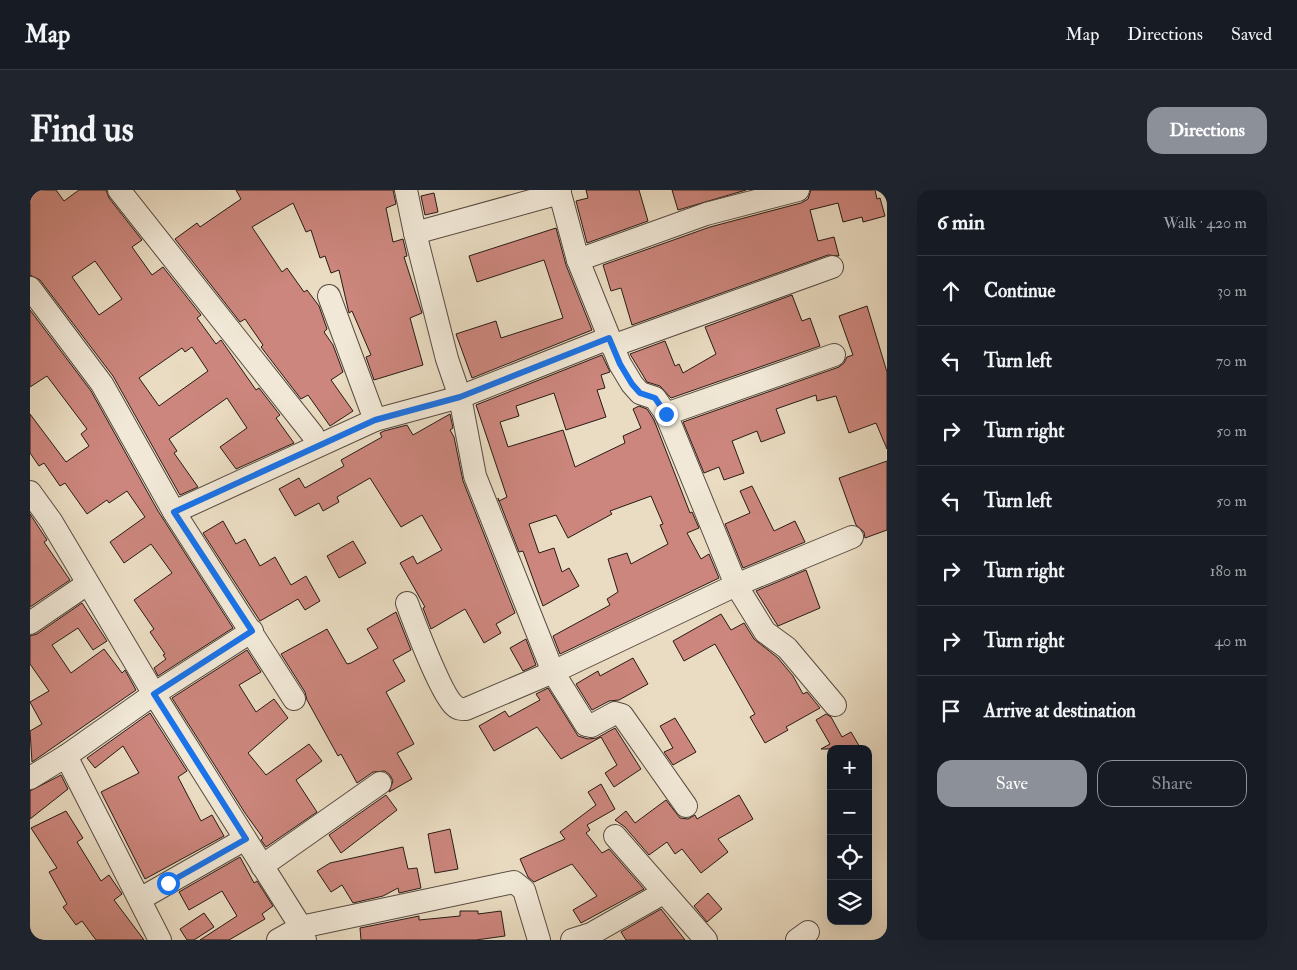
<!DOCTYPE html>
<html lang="en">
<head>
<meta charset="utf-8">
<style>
  :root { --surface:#171b24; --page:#20242c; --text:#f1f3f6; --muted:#9ea1a6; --line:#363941; --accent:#8c9099 }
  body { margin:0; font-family:"IM FELL Double Pica",serif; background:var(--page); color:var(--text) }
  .controls { position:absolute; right:15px; bottom:15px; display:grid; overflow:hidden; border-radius:10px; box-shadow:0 5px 20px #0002 }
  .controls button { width:45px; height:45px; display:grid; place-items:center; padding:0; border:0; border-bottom:1px solid var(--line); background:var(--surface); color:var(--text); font:25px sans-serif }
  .stop { position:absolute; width:15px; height:15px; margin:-11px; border:4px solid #1a73e8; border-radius:50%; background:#fff }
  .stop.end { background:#1a73e8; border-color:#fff; box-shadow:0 1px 5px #0008 }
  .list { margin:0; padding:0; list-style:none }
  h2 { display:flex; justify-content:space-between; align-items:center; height:65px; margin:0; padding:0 20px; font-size:21px }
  h2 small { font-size:16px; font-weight:400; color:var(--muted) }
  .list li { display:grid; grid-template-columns:32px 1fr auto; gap:15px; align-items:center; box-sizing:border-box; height:70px; padding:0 20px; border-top:1px solid var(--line) }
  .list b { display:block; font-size:19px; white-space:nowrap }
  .list em { font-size:16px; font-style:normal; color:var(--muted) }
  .actions { display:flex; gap:10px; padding:15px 20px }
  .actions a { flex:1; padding:11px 0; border:1px solid var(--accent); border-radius:15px; text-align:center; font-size:18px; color:var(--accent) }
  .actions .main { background:var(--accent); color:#fff }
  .icon { flex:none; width:28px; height:28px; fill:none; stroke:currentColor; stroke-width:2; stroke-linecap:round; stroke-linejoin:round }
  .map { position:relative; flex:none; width:857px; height:750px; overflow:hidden; border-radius:15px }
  header { display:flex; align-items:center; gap:30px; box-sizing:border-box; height:70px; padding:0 25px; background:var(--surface); border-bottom:1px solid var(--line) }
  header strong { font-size:24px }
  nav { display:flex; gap:28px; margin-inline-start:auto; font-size:18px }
  .intro { display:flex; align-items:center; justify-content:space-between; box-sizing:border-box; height:120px; padding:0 30px }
  h1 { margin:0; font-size:35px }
  .button { padding:12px 22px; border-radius:15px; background:var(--accent); color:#fff; font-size:18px; font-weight:700 }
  main { display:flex; gap:30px; padding:0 30px }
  aside { flex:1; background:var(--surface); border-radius:15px; box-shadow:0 5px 20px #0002 }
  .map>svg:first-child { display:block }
  .building { fill:#cc867d; stroke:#271b16; fill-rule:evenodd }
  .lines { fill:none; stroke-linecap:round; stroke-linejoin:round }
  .minor-casing { stroke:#584b41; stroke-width:24 }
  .minor { stroke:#f1e8d7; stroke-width:22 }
  .route { stroke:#1a73e8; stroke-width:6 }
</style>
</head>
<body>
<header>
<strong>Map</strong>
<nav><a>Map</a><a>Directions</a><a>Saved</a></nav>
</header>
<div class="intro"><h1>Find us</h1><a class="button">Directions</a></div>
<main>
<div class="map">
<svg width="857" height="750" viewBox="0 0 857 750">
  <rect width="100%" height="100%" fill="#eadcc2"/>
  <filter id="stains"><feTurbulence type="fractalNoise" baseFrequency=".004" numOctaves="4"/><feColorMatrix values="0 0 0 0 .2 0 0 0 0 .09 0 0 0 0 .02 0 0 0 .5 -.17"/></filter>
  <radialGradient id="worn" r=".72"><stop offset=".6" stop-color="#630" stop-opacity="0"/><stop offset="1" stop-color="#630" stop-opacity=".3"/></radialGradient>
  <g class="building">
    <path d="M 0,0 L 26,0 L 34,11 L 49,0 L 76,0 L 79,8 L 112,50 L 102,57 L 122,85 L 133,77 L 171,125 L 167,128 L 186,154 L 191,150 L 226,200 L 229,198 L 250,225 L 246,228 L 264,253 L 206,279 L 190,257 L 217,238 L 197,208 L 139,249 L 147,261 L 144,263 L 168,297 L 150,305 L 83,186 L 10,90 L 0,85 ZM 65,71 L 92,109 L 69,125 L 42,87 ZM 162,157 L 178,181 L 129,216 L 109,188 L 152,158 L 155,162 Z"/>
    <path d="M 206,0 L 363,0 L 366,14 L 356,18 L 363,52 L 373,49 L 377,66 L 374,67 L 392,123 L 380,128 L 393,175 L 344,190 L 336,167 L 341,165 L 322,121 L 319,123 L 309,80 L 301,83 L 295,66 L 290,68 L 281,40 L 276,42 L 263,13 L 222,37 L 252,82 L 257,78 L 274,102 L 277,100 L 289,116 L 297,139 L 294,142 L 303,155 L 313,182 L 301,190 L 323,221 L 300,236 L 278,205 L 271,209 L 231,157 L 233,155 L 215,129 L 210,132 L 145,49 L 167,33 L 170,37 L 211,9 Z"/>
    <path d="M 556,0 L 609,0 L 618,31 L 557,53 L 546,11 L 558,8 Z"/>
    <path d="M 642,0 L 716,0 L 648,20 Z"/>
    <path d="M 781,0 L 845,0 L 847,9 L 850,8 L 855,26 L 833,32 L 832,27 L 813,32 L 808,13 L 780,20 L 788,51 L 804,47 L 809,66 L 798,65 L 602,135 L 591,98 L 581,101 L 573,75 L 680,37 L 771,13 L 778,9 Z"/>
    <path d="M 404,3 L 408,22 L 395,25 L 391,6 Z"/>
    <path d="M 526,38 L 536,75 L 562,140 L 442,188 L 426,144 L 466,131 L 471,148 L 533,128 L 514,70 L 447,92 L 439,66 Z"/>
    <path d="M 762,105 L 772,131 L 780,128 L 790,156 L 641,208 L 630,196 L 617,192 L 600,164 L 635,151 L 645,176 L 649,174 L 653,183 L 686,164 L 675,137 Z"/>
    <path d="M 837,116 L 857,182 L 857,259 L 846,233 L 819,243 L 806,206 L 787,211 L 786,205 L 746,219 L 755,243 L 731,252 L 727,241 L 702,251 L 714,283 L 694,290 L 689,277 L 674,283 L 653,232 L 809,177 L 814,173 L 817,167 L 823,165 L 809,126 Z"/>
    <path d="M 0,120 L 61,201 L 128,321 L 203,438 L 128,486 L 124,478 L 136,469 L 133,465 L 135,464 L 120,442 L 124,439 L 104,410 L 142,383 L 121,354 L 94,373 L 80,352 L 115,327 L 97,301 L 79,313 L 77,310 L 57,324 L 35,293 L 30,296 L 14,273 L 9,276 L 0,263 L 0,224 L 36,272 L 59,256 L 51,244 L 57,239 L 17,186 L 0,197 Z"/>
    <path d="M 572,165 L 580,182 L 571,185 L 575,198 L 567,200 L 576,227 L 536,240 L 524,203 L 486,216 L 489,226 L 470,232 L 478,257 L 533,240 L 545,277 L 595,253 L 593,246 L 611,238 L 603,219 L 609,216 L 617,219 L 624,230 L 660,323 L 662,322 L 669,338 L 657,343 L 671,369 L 679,364 L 689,388 L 530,464 L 523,446 L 580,415 L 577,409 L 588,402 L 578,369 L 597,363 L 601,374 L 638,354 L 630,335 L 633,334 L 621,306 L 580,321 L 582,324 L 538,348 L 526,325 L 499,334 L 509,363 L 524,358 L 532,382 L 539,378 L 549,396 L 513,416 L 493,361 L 489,362 L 468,308 L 469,311 L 477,307 L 446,215 Z"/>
    <path d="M 420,224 L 423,238 L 420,240 L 424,247 L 433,291 L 485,423 L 466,434 L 471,443 L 454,453 L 435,419 L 401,439 L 393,418 L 395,417 L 370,373 L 383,366 L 387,374 L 412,360 L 392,325 L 371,337 L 340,288 L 307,307 L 309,312 L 293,321 L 289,313 L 265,326 L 249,299 L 269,288 L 275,298 L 314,276 L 311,270 L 352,247 L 350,243 L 354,241 L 377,235 L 383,245 Z"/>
    <path d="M 857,271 L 857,340 L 835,348 L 834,342 L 826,335 L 809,288 Z"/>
    <path d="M 722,296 L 744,341 L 765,331 L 775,352 L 713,378 L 695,334 L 720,323 L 710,301 Z"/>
    <path d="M 0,324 L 17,350 L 14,352 L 40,390 L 0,417 Z"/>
    <path d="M 193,331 L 206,354 L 215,349 L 230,376 L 245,367 L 261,395 L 276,386 L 290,411 L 275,420 L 268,409 L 230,431 L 173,343 Z"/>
    <path d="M 323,351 L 336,373 L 309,388 L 297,366 Z"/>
    <path d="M 776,380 L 790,418 L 748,436 L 726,401 Z"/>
    <path d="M 52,413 L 77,451 L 63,460 L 48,438 L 22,455 L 41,483 L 74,459 L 92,483 L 95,480 L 106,500 L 2,572 L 0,541 L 12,534 L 0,512 L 19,501 L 0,474 L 0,446 L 7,444 Z"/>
    <path d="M 366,422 L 381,460 L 363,470 L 375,491 L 356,502 L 384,554 L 367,563 L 382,589 L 359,602 L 363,591 L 360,585 L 355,581 L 343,582 L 327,593 L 311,564 L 308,566 L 277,510 L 275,502 L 251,464 L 297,439 L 317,474 L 321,473 L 348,458 L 337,439 Z"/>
    <path d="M 691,424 L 701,440 L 714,433 L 724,449 L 748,468 L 763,486 L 773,504 L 777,502 L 790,518 L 756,537 L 758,540 L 735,553 L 720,527 L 725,524 L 685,454 L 654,471 L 643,451 Z"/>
    <path d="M 496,449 L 506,475 L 493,481 L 480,458 Z"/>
    <path d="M 217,460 L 231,482 L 209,495 L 226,522 L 244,509 L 258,528 L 218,563 L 236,585 L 279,554 L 292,571 L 266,590 L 287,622 L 236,657 L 231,650 L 233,648 L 215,623 L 142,508 Z"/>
    <path d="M 603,468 L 618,494 L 589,510 L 579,511 L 562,520 L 546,494 L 568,481 L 570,486 Z"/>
    <path d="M 518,498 L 548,546 L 558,549 L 567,548 L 585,538 L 611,579 L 584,597 L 575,583 L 587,575 L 571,547 L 531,569 L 507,537 L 464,561 L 449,536 L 475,521 L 479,527 L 510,510 L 506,504 Z"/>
    <path d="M 120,523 L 157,581 L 148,587 L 171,631 L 182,625 L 194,646 L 115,689 L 71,602 L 109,583 L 93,556 L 65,578 L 57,568 Z"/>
    <path d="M 796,524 L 801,527 L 812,547 L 821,542 L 831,559 L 791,559 L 800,554 L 786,530 Z"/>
    <path d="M 645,528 L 666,562 L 643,575 L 634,562 L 643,558 L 630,536 Z"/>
    <path d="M 31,585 L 38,599 L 0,629 L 0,601 Z"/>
    <path d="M 571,594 L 585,619 L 557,635 L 560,640 L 556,643 L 572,663 L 579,659 L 614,699 L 551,733 L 543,720 L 567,706 L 542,674 L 504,692 L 498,687 L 490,669 L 535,649 L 530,642 L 566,615 L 558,602 Z"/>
    <path d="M 356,605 L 367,620 L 311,663 L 299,645 Z"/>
    <path d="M 709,605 L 723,629 L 688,649 L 698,662 L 671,683 L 652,659 L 645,664 L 637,652 L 619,665 L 595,637 L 585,630 L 596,621 L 605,633 L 636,610 L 650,628 L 658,629 L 665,625 L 667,629 Z"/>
    <path d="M 36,621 L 53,648 L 47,652 L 71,691 L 79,685 L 92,704 L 84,710 L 114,750 L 66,750 L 52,731 L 46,735 L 33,717 L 37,714 L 19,682 L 27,678 L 1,638 Z"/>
    <path d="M 420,639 L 428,679 L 405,683 L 398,644 Z"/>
    <path d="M 373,657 L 378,679 L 387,678 L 391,698 L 369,703 L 368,698 L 353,706 L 323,713 L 312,695 L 301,702 L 287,681 L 300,673 Z"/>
    <path d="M 210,667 L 224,693 L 227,691 L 243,716 L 232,724 L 235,729 L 199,750 L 170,750 L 207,726 L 192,701 L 159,720 L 149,702 Z"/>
    <path d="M 678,703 L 692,719 L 677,732 L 664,716 Z"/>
    <path d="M 631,719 L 655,750 L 596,750 L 591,742 Z"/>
    <path d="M 430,721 L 448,721 L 448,724 L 471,721 L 475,746 L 446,750 L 331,750 L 330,738 L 389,726 L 389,730 L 430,726 Z"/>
    <path d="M 174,723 L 184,737 L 164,750 L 157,750 L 150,739 Z"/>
  </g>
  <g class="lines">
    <defs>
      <g id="minor">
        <path d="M 89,0 L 283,245"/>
        <path d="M 376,0 L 385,43 L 417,169 L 430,207 L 445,286 L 523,482 L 556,535 L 561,536 L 585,523 L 592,525 L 656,616"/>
        <path d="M 529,0 L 548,70 L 590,174 L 602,194 L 610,203 L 625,208 L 636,224 L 706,395 L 735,442 L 757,458 L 805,515"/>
        <path d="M 385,43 L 530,3"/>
        <path d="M 548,70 L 676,24 L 768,0"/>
        <path d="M 0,98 L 72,194 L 144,322 L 264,509"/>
        <path d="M 582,156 L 802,77"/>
        <path d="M 636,224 L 804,165"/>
        <path d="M 345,230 L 430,207 L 579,148"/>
        <path d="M 0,302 L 21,331 L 124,504 L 271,737 L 248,750"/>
        <path d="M 144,322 L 345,230 L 299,106"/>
        <path d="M 377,413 C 384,432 412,507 425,516 C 428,519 431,519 436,519 L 523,482 L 706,395 L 822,347"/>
        <path d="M 0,433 L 57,394"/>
        <path d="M 36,566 L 130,750"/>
        <path d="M 0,588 L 36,566 L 124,504 L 222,441"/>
        <path d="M 585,646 L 676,750"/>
        <path d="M 232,676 L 350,593"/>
        <path d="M 110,709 L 215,649"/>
        <path d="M 275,750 L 271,737 L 484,692 L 494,700 L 509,750"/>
        <path d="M 542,750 L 561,744 L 633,703"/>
        <path d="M 767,750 L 778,742"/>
      </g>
    </defs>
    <use href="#minor" class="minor-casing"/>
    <use href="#minor" class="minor"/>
  </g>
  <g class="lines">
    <path class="route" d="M 138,693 L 216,649 L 124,504 L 222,441 L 144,322 L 345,230 L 430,207 L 579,148 L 590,174 L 602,194 L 610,203 L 625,208 L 636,224"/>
  </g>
  <rect width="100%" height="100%" filter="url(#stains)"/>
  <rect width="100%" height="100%" fill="url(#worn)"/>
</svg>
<div class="controls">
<button>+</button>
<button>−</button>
<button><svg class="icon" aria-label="locate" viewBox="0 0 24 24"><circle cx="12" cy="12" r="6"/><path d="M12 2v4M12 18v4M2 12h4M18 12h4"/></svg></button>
<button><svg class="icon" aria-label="layers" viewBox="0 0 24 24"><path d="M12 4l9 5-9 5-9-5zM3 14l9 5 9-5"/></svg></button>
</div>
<div class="stop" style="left:138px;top:693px"></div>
<div class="stop end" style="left:636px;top:224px"></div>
</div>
<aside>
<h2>6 min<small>Walk · 420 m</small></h2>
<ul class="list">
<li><svg class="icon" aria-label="ahead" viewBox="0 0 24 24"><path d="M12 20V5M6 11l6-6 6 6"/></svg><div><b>Continue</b></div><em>30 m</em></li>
<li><svg class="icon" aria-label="left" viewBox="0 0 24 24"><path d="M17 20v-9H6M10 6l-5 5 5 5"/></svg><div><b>Turn left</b></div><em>70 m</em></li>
<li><svg class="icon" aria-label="right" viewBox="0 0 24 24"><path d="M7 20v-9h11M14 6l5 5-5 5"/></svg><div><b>Turn right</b></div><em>50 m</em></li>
<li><svg class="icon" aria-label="left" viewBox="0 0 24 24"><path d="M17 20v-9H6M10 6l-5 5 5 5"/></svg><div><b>Turn left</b></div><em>50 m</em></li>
<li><svg class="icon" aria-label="right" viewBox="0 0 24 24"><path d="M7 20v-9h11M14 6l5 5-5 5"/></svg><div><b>Turn right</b></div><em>180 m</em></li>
<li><svg class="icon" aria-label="right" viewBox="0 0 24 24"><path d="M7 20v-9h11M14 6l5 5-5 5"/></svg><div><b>Turn right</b></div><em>40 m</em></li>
<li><svg class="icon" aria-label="arrive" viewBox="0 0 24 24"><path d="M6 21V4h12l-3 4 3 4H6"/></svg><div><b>Arrive at destination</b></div></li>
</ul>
<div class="actions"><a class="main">Save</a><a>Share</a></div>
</aside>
</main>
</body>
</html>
